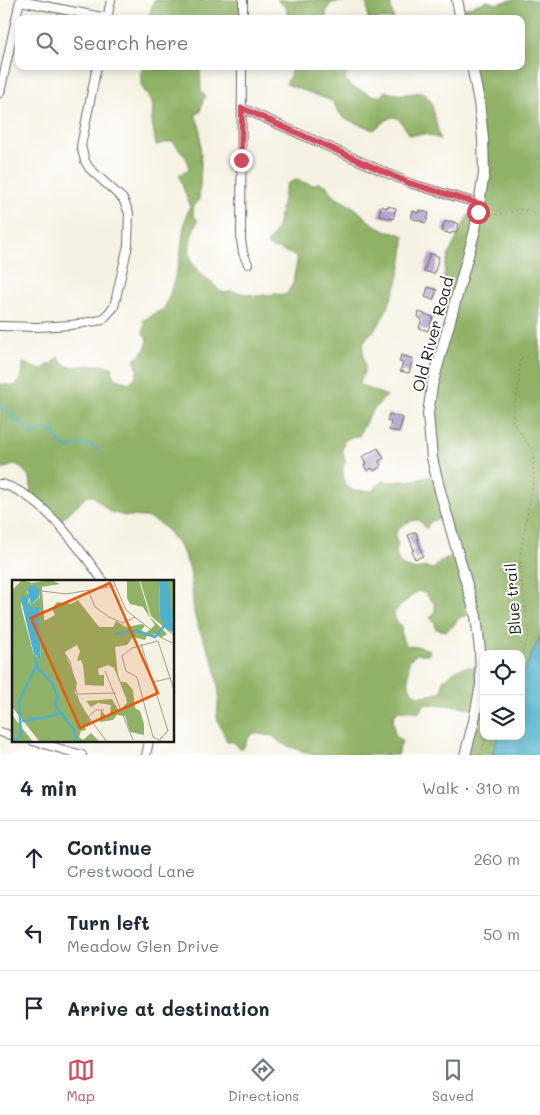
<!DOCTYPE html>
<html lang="en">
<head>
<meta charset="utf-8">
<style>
  :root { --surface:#fff; --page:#f6f6f7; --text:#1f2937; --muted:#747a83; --line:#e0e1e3; --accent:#d1495b }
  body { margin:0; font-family:Mali,sans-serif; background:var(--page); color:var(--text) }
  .controls { position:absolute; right:15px; bottom:15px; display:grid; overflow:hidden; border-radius:10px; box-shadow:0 2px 8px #0003 }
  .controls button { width:45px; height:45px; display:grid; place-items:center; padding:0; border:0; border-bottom:1px solid var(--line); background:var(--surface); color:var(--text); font:25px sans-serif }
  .stop { position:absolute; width:15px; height:15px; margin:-11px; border:4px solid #d1495b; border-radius:50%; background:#fff }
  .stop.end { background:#d1495b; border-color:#fff; box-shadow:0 1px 5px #0008 }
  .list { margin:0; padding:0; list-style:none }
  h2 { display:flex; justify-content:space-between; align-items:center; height:65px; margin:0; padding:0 20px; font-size:21px }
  h2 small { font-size:16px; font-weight:400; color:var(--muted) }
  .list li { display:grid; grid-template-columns:32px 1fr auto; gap:15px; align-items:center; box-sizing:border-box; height:75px; padding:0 20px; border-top:1px solid var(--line) }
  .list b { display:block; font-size:19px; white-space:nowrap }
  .list p { margin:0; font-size:16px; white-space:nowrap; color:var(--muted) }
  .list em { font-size:16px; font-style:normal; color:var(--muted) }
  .icon { flex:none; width:28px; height:28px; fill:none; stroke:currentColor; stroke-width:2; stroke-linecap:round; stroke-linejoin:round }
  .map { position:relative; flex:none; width:540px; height:755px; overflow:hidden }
  .search { position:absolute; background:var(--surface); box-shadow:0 2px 8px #0003; left:15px; right:15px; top:15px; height:55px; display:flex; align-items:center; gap:12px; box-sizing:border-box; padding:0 18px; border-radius:10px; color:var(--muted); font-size:19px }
  .sheet { height:290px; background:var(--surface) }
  nav { display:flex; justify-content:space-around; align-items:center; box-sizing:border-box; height:70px; border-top:1px solid var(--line); background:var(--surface); font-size:14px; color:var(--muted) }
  nav a { display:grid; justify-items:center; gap:2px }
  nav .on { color:var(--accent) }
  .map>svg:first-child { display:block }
  .forest { fill:#90b266; stroke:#566741; fill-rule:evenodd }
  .water { fill:#4db0cc; stroke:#346674 }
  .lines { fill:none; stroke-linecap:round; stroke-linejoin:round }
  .stream { stroke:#4db0cc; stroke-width:2 }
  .building { fill:#b09ecc }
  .minor-casing { stroke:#686762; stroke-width:10 }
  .major-casing { stroke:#686762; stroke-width:12 }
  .path { stroke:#686762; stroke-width:1; stroke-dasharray:1 4; stroke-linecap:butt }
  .minor { stroke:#fff; stroke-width:8 }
  .major { stroke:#fff; stroke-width:10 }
  .route { stroke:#d1495b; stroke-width:6 }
  .labels { text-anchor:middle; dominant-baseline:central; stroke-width:4; stroke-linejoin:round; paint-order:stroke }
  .street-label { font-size:16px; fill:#1c1c1c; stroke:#fff }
  .inset-river { fill:none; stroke:#4db0cc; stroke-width:2.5 }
  .inset-road { fill:none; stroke:#9e9c93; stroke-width:1 }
  .view { fill:#e8590c; fill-opacity:0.15; stroke:#e8590c; stroke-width:2.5 }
  .inset-edge { fill:none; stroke:#1c1c1c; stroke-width:2.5 }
</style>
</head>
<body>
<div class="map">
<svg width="540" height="755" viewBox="0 0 540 755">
  <rect width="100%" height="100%" fill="#fff"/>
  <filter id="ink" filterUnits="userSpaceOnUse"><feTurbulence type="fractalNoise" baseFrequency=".02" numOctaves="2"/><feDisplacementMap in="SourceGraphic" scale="10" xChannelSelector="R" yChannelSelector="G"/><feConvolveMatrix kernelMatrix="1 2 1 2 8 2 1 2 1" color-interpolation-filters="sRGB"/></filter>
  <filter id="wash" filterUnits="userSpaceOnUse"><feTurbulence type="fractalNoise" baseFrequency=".0096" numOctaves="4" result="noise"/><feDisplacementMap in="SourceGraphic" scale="20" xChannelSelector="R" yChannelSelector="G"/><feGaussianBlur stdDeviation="1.12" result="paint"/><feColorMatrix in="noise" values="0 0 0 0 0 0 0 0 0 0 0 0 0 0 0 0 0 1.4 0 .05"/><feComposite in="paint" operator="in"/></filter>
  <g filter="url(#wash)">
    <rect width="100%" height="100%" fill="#f5f2e3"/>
    <g class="forest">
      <path d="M 154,0 L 246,0 L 244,19 L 148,19 Z"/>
      <path d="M 277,0 L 356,0 L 331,3 L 326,12 L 327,19 L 287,19 L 287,8 Z"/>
      <path d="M 361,0 L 393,0 L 390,4 L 394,19 L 368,19 L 367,4 Z"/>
      <path d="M 512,0 L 540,0 L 540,644 C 530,653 529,662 527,674 C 526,681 523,687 521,694 L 521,654 L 484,654 L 484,736 L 503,736 L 497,755 L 465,755 L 476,710 L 460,706 L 425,704 L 418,713 L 413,711 L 397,711 L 393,718 L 395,736 L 402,741 L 397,755 L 312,755 L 281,743 L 273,736 L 254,733 L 249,737 L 243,748 L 239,748 L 234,742 L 227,741 L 217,718 L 219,693 L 215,666 L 199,629 L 194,613 L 190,569 L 182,550 L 169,532 L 158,522 L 146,517 L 126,516 L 110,512 L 93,496 L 87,496 L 59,522 L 29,495 C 35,480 27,472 16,464 L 0,470 L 0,384 L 15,386 C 22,380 23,372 23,363 L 41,370 L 48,365 L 53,364 L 58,357 C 68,374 80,364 96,365 C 101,365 107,366 112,367 L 113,376 L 117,379 L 129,383 L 135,378 L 138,369 L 134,360 C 142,354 147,349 148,339 L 143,333 L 145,324 L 142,321 L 148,318 L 151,315 L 164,309 C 171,293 176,275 180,257 C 183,240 182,224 190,207 L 179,175 L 189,169 L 187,159 L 173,141 L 156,145 L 152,121 L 153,105 L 141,85 L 141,71 L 146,66 L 200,66 L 201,91 L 206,97 L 203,100 L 200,112 L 196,114 L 196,117 L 200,128 L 201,166 L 199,200 L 193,208 L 193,215 L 198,220 C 190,235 184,257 198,270 C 205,278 214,284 221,292 L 225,293 L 231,291 L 257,296 L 274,294 L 286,295 L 294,282 C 293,273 298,266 297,258 C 288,251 278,250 268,246 L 268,242 C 281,231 280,201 287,184 L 296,180 L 313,185 L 318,183 L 326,185 L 335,197 L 355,208 L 370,222 L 387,232 L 398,233 L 404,236 C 404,268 394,298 378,326 C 375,331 368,334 365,340 C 360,349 365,358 365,367 C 365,373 360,379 360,385 L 387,396 C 372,409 367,418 359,436 L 351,437 L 344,441 L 342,451 L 346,461 C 340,469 344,476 345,485 L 352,490 L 372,491 L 383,481 C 401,483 418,480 435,475 L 429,419 L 446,321 L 443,289 L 445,267 L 450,252 L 467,217 L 471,212 L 478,213 L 483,198 L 474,66 L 521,66 L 521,19 L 463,19 L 461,10 L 487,1 L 496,4 ZM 445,516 L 457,555 L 441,561 L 433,569 L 424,567 L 417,570 L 402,566 C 397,558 394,553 398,545 L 395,536 C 398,525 408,521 418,520 L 424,525 L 426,529 L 430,522 ZM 417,591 L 425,593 L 435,604 L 435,611 L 430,618 L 435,623 L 436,629 L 446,631 L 454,625 L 458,618 L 473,613 L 480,667 C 467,667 455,666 448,678 L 443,680 L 442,691 C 435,695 430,695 423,696 C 404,696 409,673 409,660 L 417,654 L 429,654 L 430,650 C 410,642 402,654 401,626 L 395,619 L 394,612 Z"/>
      <path d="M 290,66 L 349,66 L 345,79 L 350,86 L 374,96 L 380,96 L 385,91 C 398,97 410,93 423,92 L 431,101 L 440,139 L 425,134 L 410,135 C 395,114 397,110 374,130 L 343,118 L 332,101 L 286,84 L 291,73 Z"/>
    </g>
    <path class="water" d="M 540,637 L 540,755 L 492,755 L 498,736 L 521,736 L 521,677 Z"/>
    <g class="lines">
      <path class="stream" d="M 0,407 L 7,409 L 16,421 L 23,424 L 33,435 L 37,434 L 42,429 L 54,432 C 57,441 61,444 69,448 C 79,443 90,444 99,450"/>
    </g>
    <g id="blocks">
      <g class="building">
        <path d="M 381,206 L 387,208 L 387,206 L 396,208 L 393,219 L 379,216 Z"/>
        <path d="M 419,210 L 429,213 L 426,223 L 411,218 L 413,211 L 418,213 Z"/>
        <path d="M 445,221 L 449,223 L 450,221 L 459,224 L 456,233 L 452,232 L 451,234 L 442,231 Z"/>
        <path d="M 430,253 L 439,257 L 434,274 L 424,271 Z"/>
        <path d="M 428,287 L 437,290 L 433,300 L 425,297 Z"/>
        <path d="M 419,312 L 433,317 L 428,331 L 419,328 L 422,319 L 418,317 Z"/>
        <path d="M 401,355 L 413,359 L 409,373 L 400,371 L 403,363 L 399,362 Z"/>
        <path d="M 389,414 L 403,418 L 399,432 L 389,430 L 391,422 L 387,421 Z"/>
        <path d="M 378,448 L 384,458 L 379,461 L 381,466 L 374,471 L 372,468 L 367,471 L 364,465 L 366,464 L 362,457 Z"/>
        <path d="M 416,532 L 423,556 L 415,559 L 412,551 L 414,550 L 408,535 Z"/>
      </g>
    </g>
  </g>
  <g filter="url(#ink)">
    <use href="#blocks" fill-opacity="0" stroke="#686762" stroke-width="1"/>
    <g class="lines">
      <defs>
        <g id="minor">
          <path d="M 20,1 L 107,18"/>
          <path d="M 107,19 L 111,0"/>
          <path d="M 243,19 L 243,0"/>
          <path d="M 242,66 L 241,240 L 243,253 L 248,264"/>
          <path d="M 0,93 L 20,0"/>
          <path d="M 242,108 L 409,183 L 480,204"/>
          <path d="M 0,326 L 38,327 L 71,325 L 102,320 L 114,307 L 128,245 L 129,213 L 123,199 L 89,168 L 85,161 L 81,146 L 97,66"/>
          <path d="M 0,484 C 39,491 81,550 103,581"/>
          <path d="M 0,732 L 14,736"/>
          <path d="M 33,741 L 82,755"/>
          <path d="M 146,755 L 149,741"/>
        </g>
        <g id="major">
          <path d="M 457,0 L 461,19"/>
          <path d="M 465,755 L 474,721 L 481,684 L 480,650 L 476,616 L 440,491 L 432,458 L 428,414 L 432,386 L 475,230 L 484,173 L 483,138 L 479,102 L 472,66"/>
        </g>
      </defs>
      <use href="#minor" class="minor-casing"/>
      <use href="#major" class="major-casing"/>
      <g class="path">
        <path d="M 486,215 L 503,214 L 523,209 L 540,216"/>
        <path d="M 521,656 L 529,636 L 522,586 L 520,555 L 534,477 L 533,452 L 512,421 L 519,382 L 520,358 L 540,354"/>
        <path d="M 481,755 L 486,736"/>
      </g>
      <use href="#minor" class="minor"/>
      <use href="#major" class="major"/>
    </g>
  </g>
  <g class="lines" filter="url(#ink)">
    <path class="route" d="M 241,160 L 242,108 L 409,183 L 480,204 L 478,212"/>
  </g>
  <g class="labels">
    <g class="street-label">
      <text transform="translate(432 334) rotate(-75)">Old River Road</text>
      <text transform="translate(512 599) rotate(-94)">Blue trail</text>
    </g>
  </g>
  <g transform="translate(12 580)">
    <rect width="162" height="162" fill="#f5f2e3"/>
    <path d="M 10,0 L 20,3 L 39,0 L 48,4 L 29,7 L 32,41 L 43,35 L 40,29 L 45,22 L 59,24 L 66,20 L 87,47 L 101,47 L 104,41 L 114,47 L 130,44 L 133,46 L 129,50 L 134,53 L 143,45 L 131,27 L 118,24 L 115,18 L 115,0 L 127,0 L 138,37 L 155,54 L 149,58 L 144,54 L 135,56 L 133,60 L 121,57 L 115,65 L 103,67 L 106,95 L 109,102 L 114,102 L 121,110 L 123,128 L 128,131 L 132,144 L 132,155 L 118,152 L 113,136 L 105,135 L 101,140 L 88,142 L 89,130 L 94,136 L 98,134 L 99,125 L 86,123 L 79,127 L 74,121 L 100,119 L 107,131 L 115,123 L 114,118 L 102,88 L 96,85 L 86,89 L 87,95 L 92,95 L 92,106 L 73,105 L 71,85 L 69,80 L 65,81 L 68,71 L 65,65 L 53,72 L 65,103 L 63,113 L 79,142 L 72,146 L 74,150 L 69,151 L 67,157 L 71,160 L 79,153 L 88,162 L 28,162 L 0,127 L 0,10 ZM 20,4 L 27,11 L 28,17 L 19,25 L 15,12 ZM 10,17 L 17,19 L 16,27 L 27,51 L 29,77 L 22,76 L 9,27 ZM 128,0 L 147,0 L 148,36 L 162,56 L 139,36 ZM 155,0 L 162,0 L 162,45 L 157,25 ZM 0,135 L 21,162 L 0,162 Z" fill="#90b266" fill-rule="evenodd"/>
    <path d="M 147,0 L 156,0 L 162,53 L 153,47 L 148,36 ZM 21,4 L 28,11 L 27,17 L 19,25 L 17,16 L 16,22 L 18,27 L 27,27 L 27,56 L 33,62 L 28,62 L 29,81 L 24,75 L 23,79 L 9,20 L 9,16 L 16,16 L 16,8 Z" fill="#4db0cc"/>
    <path class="inset-river" d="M 103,54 L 125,51 L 143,57 L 153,45M 23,78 L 26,89 L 39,101 L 46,117 L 43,125 L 62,150 L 64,162M 29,138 L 48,134M 10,141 L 29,138M 1,162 L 9,155 L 7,122 L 24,85"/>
    <path class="inset-road" d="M 29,0 L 32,45 L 58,81 L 67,124 L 95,162M 101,0 L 114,30 L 148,57 L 163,64M 76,10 L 83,27 L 97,37 L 111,43 L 123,37M 30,11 L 54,14 L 103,6M 146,61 L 120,68 L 110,76 L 114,91 L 125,97 L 141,157 L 151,162M 146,61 L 163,113M 129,64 L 156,151 L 148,159M 93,91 L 121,160M 141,102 L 159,98M 65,114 L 104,113M 76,137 L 84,130 L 92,130"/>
    <path class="view" d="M 98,3 L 146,113 L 68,148 L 19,38 Z"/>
    <rect width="162" height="162" class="inset-edge"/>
  </g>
</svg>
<div class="controls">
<button><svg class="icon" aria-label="locate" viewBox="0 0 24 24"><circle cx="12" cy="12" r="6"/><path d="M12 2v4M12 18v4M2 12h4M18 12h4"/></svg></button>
<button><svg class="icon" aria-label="layers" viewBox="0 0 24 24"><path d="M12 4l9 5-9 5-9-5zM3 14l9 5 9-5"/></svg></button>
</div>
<div class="stop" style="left:478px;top:212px"></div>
<div class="stop end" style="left:241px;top:160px"></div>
<div class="search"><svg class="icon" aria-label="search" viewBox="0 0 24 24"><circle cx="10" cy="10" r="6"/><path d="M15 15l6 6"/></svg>Search here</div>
</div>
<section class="sheet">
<h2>4 min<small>Walk · 310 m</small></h2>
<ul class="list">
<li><svg class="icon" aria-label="ahead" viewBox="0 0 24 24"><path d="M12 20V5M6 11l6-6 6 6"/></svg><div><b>Continue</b><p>Crestwood Lane</p></div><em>260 m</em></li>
<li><svg class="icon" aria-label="left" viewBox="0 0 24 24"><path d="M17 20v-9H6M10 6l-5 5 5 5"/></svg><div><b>Turn left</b><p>Meadow Glen Drive</p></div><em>50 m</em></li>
<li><svg class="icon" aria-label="arrive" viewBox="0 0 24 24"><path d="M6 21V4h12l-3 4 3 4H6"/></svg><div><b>Arrive at destination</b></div></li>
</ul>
</section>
<nav>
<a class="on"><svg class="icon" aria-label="map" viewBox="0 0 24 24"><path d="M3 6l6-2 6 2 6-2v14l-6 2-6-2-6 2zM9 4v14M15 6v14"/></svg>Map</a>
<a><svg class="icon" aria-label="directions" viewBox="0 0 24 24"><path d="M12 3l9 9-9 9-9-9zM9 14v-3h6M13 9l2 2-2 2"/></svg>Directions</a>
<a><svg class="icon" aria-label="saved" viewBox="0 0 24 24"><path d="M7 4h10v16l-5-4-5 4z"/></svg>Saved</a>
</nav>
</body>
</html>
